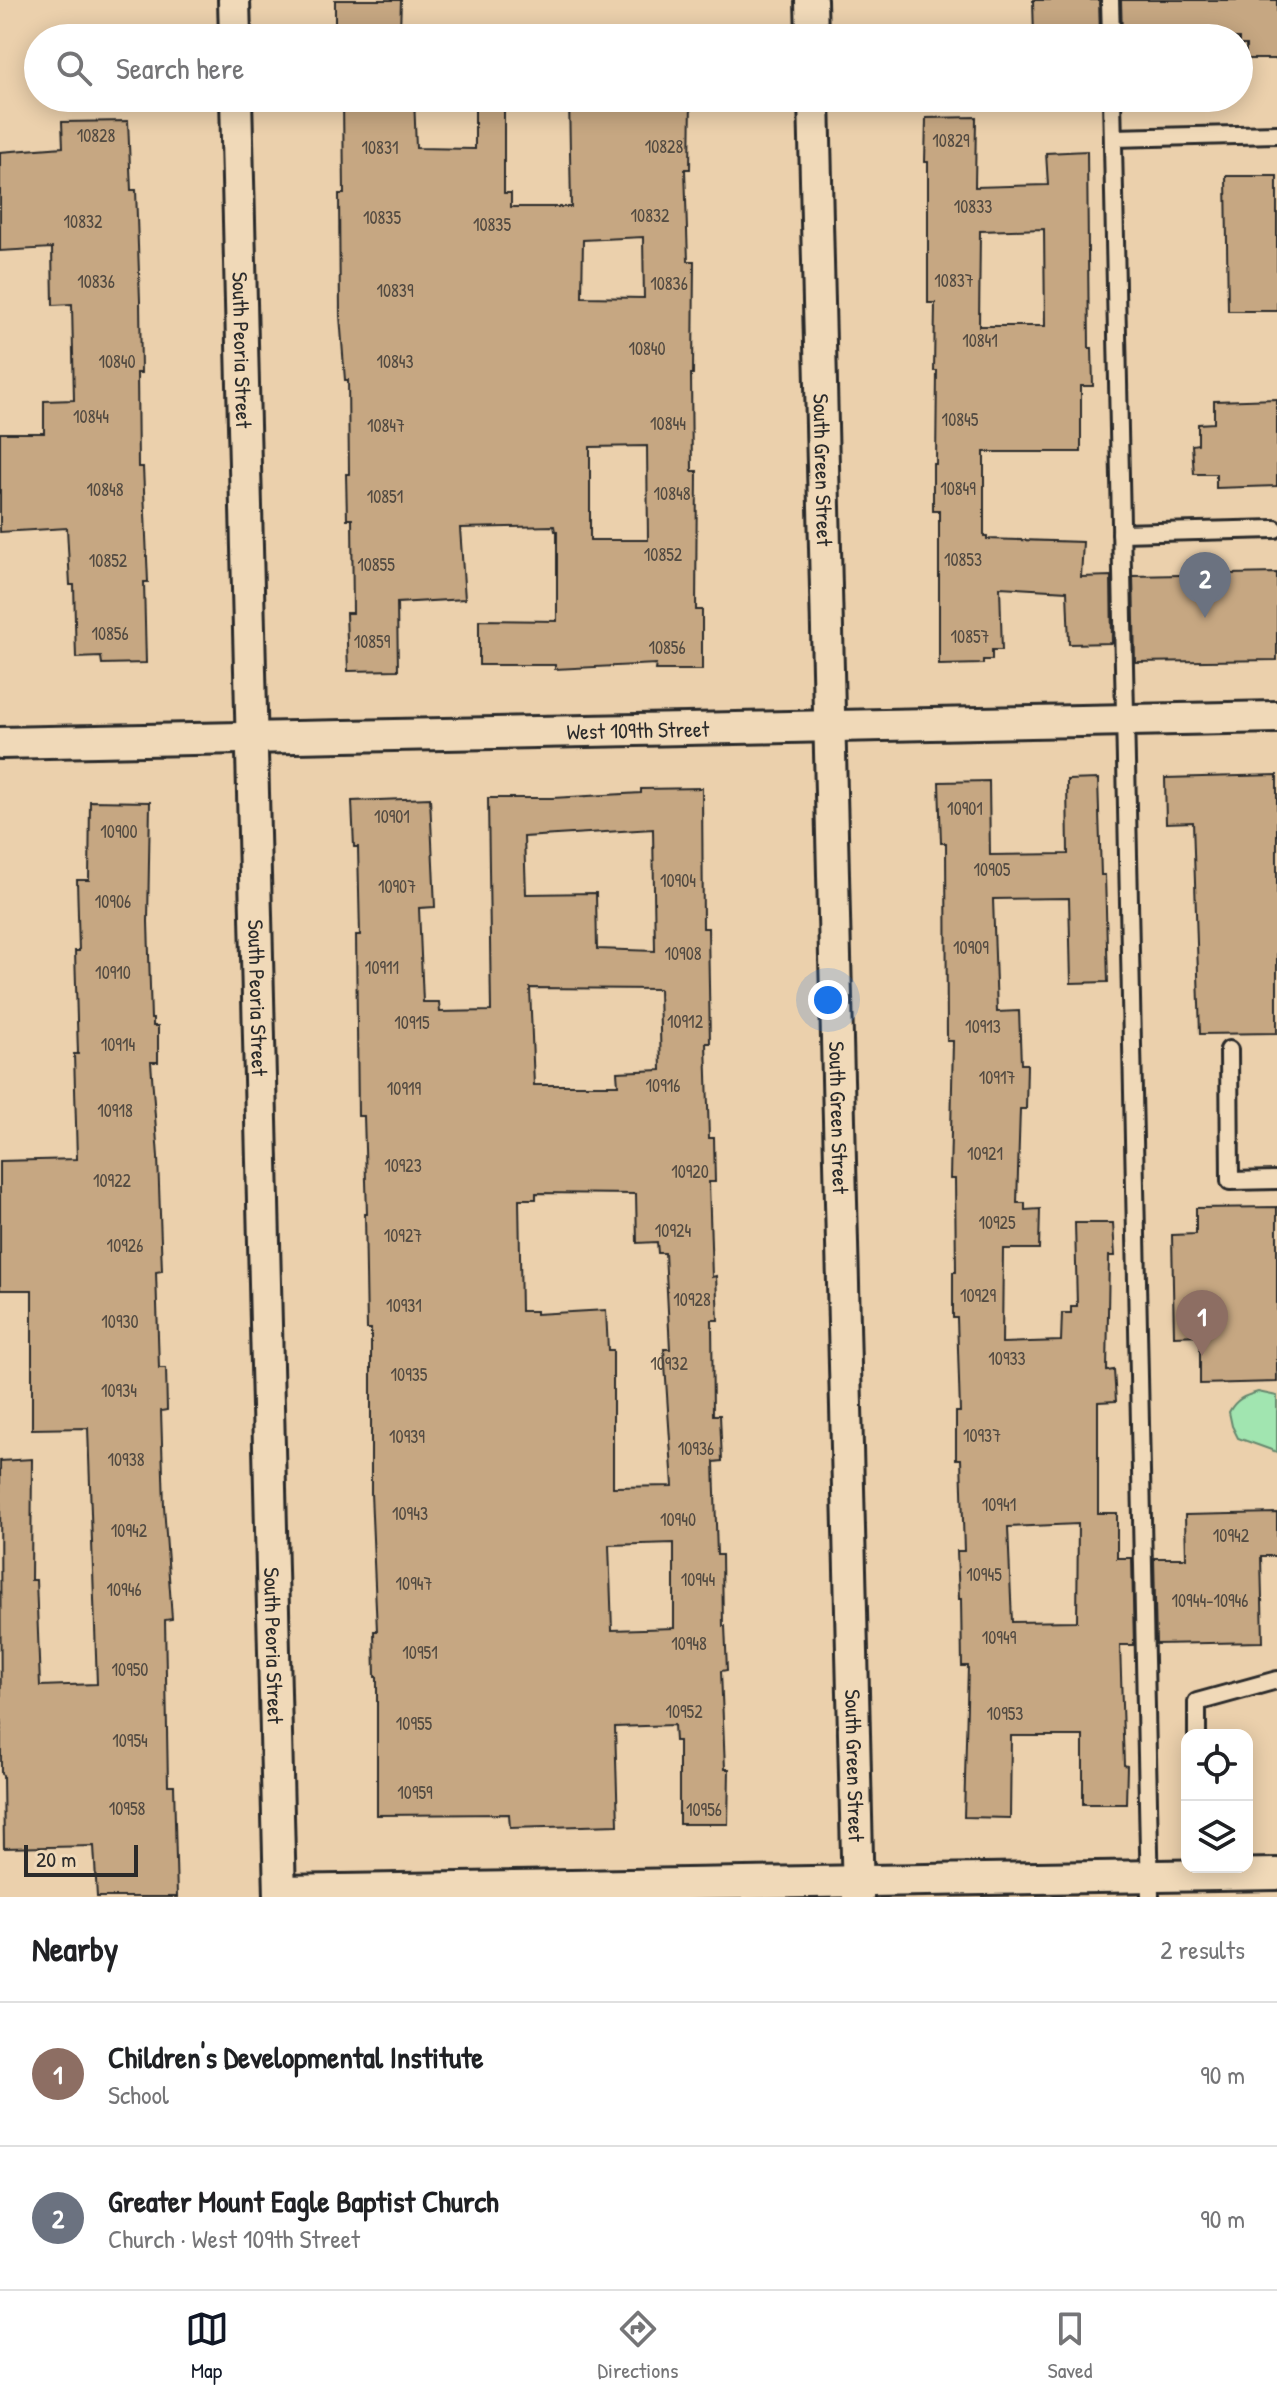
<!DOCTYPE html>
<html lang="en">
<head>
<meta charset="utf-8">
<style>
  :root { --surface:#fff; --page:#f6f6f6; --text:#202124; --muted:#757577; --line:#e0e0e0; --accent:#111827 }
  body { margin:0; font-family:"Patrick Hand",sans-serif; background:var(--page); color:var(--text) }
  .controls { position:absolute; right:24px; bottom:24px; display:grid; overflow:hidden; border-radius:16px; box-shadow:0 4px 20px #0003 }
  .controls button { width:72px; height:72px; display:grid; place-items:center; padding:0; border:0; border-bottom:2px solid var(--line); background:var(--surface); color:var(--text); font:40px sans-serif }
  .scale { position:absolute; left:24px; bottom:20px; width:114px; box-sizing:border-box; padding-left:8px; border:4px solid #2b2b2b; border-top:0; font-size:22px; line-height:28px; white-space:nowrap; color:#2b2b2b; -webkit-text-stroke:6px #f0d9b8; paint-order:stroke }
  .you { position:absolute; left:828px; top:1000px; width:28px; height:28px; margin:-20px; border:6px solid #fff; border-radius:50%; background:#1a73e8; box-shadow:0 0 0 12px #1a73e833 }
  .badge { display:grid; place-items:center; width:52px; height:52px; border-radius:50%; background:var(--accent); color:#fff; font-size:26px; font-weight:700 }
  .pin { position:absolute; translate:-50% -66px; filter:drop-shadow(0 2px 4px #0008) }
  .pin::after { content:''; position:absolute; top:42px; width:28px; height:24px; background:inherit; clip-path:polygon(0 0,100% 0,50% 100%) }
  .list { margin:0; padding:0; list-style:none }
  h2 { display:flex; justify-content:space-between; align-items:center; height:104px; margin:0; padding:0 32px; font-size:34px }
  h2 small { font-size:26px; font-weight:400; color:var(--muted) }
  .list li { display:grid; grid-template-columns:52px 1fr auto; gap:24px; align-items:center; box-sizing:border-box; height:144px; padding:0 32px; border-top:2px solid var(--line) }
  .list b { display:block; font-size:30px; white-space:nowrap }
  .list p { margin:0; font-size:26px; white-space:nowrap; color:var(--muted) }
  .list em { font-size:26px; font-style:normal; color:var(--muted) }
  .icon { flex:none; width:44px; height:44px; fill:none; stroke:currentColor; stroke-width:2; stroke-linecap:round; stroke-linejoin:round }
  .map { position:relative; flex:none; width:1277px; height:1897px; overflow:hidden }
  .search { position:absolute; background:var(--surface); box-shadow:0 4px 20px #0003; left:24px; right:24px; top:24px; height:88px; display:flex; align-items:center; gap:20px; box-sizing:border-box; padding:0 28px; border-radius:44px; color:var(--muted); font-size:30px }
  .sheet { height:392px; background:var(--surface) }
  nav { display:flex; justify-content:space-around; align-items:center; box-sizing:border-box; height:112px; border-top:2px solid var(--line); background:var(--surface); font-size:22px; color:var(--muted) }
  nav a { display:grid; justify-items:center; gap:4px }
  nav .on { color:var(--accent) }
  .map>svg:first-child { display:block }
  .green { fill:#a1e5b0; stroke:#66886e; stroke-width:2 }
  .building { fill:#c6a782; stroke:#2b2b2b; stroke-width:2; fill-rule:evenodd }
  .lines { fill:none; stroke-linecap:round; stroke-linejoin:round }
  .lane-casing { stroke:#2b2b2b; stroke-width:22 }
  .street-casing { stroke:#2b2b2b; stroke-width:36 }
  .lane { stroke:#f0d9b8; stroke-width:16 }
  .street { stroke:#f0d9b8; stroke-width:30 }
  .labels { text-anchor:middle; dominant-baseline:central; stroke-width:8; stroke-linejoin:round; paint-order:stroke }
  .number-label { font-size:18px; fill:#524a41 }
  .street-label { font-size:22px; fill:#2b2b2b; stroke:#f0d9b8 }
</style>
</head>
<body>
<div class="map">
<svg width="1277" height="1897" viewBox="0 0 1277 1897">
  <rect width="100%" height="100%" fill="#ebd0ac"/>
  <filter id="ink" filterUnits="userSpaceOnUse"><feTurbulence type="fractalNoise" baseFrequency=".0125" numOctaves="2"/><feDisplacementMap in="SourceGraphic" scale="16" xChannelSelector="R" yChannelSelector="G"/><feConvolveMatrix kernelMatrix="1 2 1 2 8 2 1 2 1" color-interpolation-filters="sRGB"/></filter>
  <g filter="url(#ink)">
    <path class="green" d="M 1258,1392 L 1277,1396 L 1277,1452 L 1238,1438 L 1232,1426 L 1229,1412 C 1236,1399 1244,1396 1258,1392 Z"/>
    <g class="building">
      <path d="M 335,0 L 401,0 L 400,30 L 335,30 Z"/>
      <path d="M 1033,0 L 1099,0 L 1100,34 L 1034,37 Z"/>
      <path d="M 1121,0 L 1277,0 L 1277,59 L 1246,59 L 1246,45 L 1239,45 L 1239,38 L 1122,38 Z"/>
      <path d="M 343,98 L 414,98 L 416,148 L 475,149 L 475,98 L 504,98 L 504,193 L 511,193 L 511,207 L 571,207 L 569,98 L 691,98 L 690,169 L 685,169 L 688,261 L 694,261 L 693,374 L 691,374 L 692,471 L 697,471 L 696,610 L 702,610 L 702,670 L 655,670 L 656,664 L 555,669 L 555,665 L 479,665 L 479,620 L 557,621 L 557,531 L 555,531 L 554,526 L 460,528 L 465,599 L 397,603 L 398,670 L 348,671 L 346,613 L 353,613 L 352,519 L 347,519 L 346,474 L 349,474 L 348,380 L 345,380 L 340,316 L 339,194 L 344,194 ZM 643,237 L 644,298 L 582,297 L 583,240 ZM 647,446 L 648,540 L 590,540 L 590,447 Z"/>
      <path d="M 976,117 L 975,187 L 1048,185 L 1046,153 L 1087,151 L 1089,348 L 1092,348 L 1093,386 L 1081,386 L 1081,452 L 984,452 L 984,536 L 987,536 L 987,539 L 1083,542 L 1081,577 L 1111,576 L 1112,643 L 1069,644 L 1067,591 L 1000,587 L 1002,650 L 992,650 L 992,660 L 983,660 L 983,664 L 939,665 L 939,511 L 933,511 L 933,464 L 936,464 L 937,371 L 934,371 L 935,303 L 928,303 L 928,162 L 925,162 L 926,118 ZM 1044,229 L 1045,326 L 979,326 L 980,231 Z"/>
      <path d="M 128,121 L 131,190 L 136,190 L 140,301 L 141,373 L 137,373 L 138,467 L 143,467 L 148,582 L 144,582 L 146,663 L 102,664 L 101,657 L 76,658 L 74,585 L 70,585 L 67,528 L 0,532 L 0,433 L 44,433 L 44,401 L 74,400 L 72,304 L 53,305 L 52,248 L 0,251 L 0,152 L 63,147 L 62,122 Z"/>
      <path d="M 1226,176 L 1277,176 L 1277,311 L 1228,311 Z"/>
      <path d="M 1277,399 L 1277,486 L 1216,488 L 1216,474 L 1194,474 L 1192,445 L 1198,444 L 1198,424 L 1214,423 L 1214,401 Z"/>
      <path d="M 1277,573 L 1277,660 L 1135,662 L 1133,576 Z"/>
      <path d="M 1277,775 L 1277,1033 L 1200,1034 L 1193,822 L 1166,823 L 1165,778 Z"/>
      <path d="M 1098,779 L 1101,875 L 1105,875 L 1108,982 L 1071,983 L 1069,898 L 993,899 L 997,1012 L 1019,1011 L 1021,1064 L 1027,1064 L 1026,1109 L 1020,1109 L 1017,1203 L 1025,1203 L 1025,1210 L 1040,1209 L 1039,1249 L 1003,1249 L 1002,1343 L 1061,1341 L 1062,1313 L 1071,1313 L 1071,1306 L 1077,1306 L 1075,1223 L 1113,1223 L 1115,1256 L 1109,1256 L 1107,1371 L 1114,1370 L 1116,1401 L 1098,1402 L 1098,1513 L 1117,1513 L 1117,1558 L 1132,1558 L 1134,1645 L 1120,1645 L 1124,1765 L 1127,1766 L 1126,1804 L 1083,1804 L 1083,1736 L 1011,1736 L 1010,1818 L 964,1817 L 968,1666 L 962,1666 L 961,1599 L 959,1599 L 957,1551 L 964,1551 L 961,1459 L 956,1459 L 956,1412 L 960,1412 L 957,1318 L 953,1318 L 953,1272 L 956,1272 L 955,1179 L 950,1179 L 953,1041 L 947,1041 L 946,843 L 941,843 L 939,782 L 989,781 L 990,855 L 1068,854 L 1067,780 ZM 1078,1524 L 1077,1621 L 1012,1622 L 1008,1527 Z"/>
      <path d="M 702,788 L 703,928 L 708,928 L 710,1043 L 706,1043 L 709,1138 L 714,1138 L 715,1182 L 709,1182 L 712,1277 L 716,1276 L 718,1320 L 712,1320 L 713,1415 L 720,1415 L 722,1461 L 714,1462 L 717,1555 L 722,1555 L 723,1626 L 725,1626 L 727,1670 L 721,1671 L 725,1769 L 729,1769 L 728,1824 L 679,1824 L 679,1741 L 675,1741 L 674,1725 L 615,1727 L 618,1825 L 510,1828 L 509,1814 L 377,1815 L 377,1677 L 375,1677 L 374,1631 L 377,1631 L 371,1493 L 371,1329 L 367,1329 L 365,1214 L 367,1214 L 364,1116 L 358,1116 L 356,935 L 360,935 L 358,847 L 354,847 L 352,801 L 430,798 L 435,907 L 419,908 L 423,1002 L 439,1002 L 440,1012 L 491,1011 L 488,798 L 552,798 L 641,793 L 641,789 ZM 653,829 L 655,951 L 597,949 L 596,893 L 526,894 L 524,837 ZM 530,988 L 659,989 L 661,1070 L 617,1072 L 618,1085 L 534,1085 ZM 536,1193 L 636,1194 L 637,1243 L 657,1242 L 658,1253 L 665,1253 L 670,1349 L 664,1349 L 673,1486 L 613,1487 L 613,1350 L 608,1350 L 606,1310 L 536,1314 L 536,1311 L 521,1311 L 519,1199 L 536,1199 ZM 674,1543 L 674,1628 L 612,1630 L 609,1545 Z"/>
      <path d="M 90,801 L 150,802 L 148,922 L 151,1019 L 153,1019 L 153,1026 L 158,1026 L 158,1062 L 151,1062 L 158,1157 L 162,1271 L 156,1272 L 159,1368 L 166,1368 L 167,1410 L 161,1411 L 164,1506 L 172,1619 L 165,1620 L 168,1785 L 174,1785 L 177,1897 L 97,1897 L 94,1846 L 4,1848 L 3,1775 L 1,1774 L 0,1461 L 32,1459 L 31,1580 L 36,1580 L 40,1686 L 97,1684 L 88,1428 L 32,1429 L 32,1290 L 0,1290 L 0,1161 L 77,1159 L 74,1054 L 78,1054 L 75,951 L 79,951 L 77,880 L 89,880 Z"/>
      <path d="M 1277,1207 L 1277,1382 L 1200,1384 L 1200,1335 L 1174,1336 L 1172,1235 L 1196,1234 L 1196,1208 Z"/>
      <path d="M 1277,1513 L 1277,1556 L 1261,1556 L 1263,1642 L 1156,1644 L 1154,1558 L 1186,1558 L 1185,1515 Z"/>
    </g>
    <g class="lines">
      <defs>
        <g id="lane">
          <path d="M 1110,0 L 1111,38"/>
          <path d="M 1112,98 L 1150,1897"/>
          <path d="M 1113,138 L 1277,134"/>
          <path d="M 1121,533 L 1275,529"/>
          <path d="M 1229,1050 L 1230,1181 L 1277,1180"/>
          <path d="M 1197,1735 L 1197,1702 L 1277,1680"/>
        </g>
        <g id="street">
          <path d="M 234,0 L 235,38"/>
          <path d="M 811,0 L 812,38"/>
          <path id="s1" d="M 236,98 L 280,1897"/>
          <path id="s2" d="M 814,98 L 858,1897"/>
          <path id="s3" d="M 0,743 L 1277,717"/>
          <path d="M 280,1891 L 1277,1874"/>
        </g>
      </defs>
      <use href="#lane" class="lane-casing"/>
      <use href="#street" class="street-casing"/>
      <use href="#lane" class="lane"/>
      <use href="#street" class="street"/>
    </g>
  </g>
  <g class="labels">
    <g class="number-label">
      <text x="96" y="135">10828</text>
      <text x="951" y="140">10829</text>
      <text x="664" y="146">10828</text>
      <text x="380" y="147">10831</text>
      <text x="973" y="206">10833</text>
      <text x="650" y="215">10832</text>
      <text x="382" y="217">10835</text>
      <text x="83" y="221">10832</text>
      <text x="492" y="224">10835</text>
      <text x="954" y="280">10837</text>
      <text x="96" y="281">10836</text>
      <text x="669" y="283">10836</text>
      <text x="395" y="290">10839</text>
      <text x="980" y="340">10841</text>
      <text x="647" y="348">10840</text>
      <text x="117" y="361">10840</text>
      <text x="395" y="361">10843</text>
      <text x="91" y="416">10844</text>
      <text x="960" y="419">10845</text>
      <text x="668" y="423">10844</text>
      <text x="386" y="425">10847</text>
      <text x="958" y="488">10849</text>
      <text x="105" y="489">10848</text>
      <text x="672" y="493">10848</text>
      <text x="385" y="496">10851</text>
      <text x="663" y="554">10852</text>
      <text x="963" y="559">10853</text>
      <text x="108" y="560">10852</text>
      <text x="376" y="564">10855</text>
      <text x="110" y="633">10856</text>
      <text x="970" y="636">10857</text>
      <text x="372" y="641">10859</text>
      <text x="667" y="647">10856</text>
      <text x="965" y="808">10901</text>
      <text x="392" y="816">10901</text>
      <text x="119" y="831">10900</text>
      <text x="992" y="869">10905</text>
      <text x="678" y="880">10904</text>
      <text x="397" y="886">10907</text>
      <text x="113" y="901">10906</text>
      <text x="971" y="947">10909</text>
      <text x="683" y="953">10908</text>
      <text x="382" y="967">10911</text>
      <text x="113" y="972">10910</text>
      <text x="685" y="1021">10912</text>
      <text x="412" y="1022">10915</text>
      <text x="983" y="1026">10913</text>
      <text x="118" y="1044">10914</text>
      <text x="997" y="1077">10917</text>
      <text x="663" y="1085">10916</text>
      <text x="404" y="1088">10919</text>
      <text x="115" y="1110">10918</text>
      <text x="985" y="1153">10921</text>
      <text x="403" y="1165">10923</text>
      <text x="690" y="1171">10920</text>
      <text x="112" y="1180">10922</text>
      <text x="997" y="1222">10925</text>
      <text x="673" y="1230">10924</text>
      <text x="403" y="1235">10927</text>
      <text x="125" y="1245">10926</text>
      <text x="978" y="1295">10929</text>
      <text x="692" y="1299">10928</text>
      <text x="404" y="1305">10931</text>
      <text x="120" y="1321">10930</text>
      <text x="1007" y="1358">10933</text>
      <text x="669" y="1363">10932</text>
      <text x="409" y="1374">10935</text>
      <text x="119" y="1390">10934</text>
      <text x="982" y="1435">10937</text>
      <text x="407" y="1436">10939</text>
      <text x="696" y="1448">10936</text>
      <text x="126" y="1459">10938</text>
      <text x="999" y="1504">10941</text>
      <text x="410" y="1513">10943</text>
      <text x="678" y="1519">10940</text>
      <text x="129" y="1530">10942</text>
      <text x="1231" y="1535">10942</text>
      <text x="984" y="1574">10945</text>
      <text x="698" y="1579">10944</text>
      <text x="414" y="1583">10947</text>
      <text x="124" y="1589">10946</text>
      <text x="1210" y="1600">10944-10946</text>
      <text x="999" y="1637">10949</text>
      <text x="689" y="1643">10948</text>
      <text x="420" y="1652">10951</text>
      <text x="130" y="1669">10950</text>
      <text x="684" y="1711">10952</text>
      <text x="1005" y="1713">10953</text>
      <text x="414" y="1723">10955</text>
      <text x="130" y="1740">10954</text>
      <text x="415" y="1792">10959</text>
      <text x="127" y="1808">10958</text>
      <text x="704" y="1809">10956</text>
    </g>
    <g class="street-label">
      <text stroke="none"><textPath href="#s1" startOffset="252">South Peoria Street</textPath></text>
      <text stroke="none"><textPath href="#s2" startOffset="372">South Green Street</textPath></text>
      <text stroke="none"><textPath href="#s3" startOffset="638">West 109th Street</textPath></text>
      <text stroke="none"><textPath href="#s1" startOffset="900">South Peoria Street</textPath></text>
      <text stroke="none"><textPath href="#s2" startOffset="1020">South Green Street</textPath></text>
      <text stroke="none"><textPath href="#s1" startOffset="1548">South Peoria Street</textPath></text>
      <text stroke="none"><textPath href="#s2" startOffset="1668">South Green Street</textPath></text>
    </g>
  </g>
</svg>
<div class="controls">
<button><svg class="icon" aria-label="locate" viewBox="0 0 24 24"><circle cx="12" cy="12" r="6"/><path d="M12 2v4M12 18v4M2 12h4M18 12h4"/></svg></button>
<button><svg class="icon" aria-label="layers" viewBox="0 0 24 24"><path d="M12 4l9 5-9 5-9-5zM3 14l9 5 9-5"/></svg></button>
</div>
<div class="scale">20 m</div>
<div class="you"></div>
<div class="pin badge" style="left:1202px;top:1356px;background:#8d6e63">1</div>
<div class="pin badge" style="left:1205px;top:618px;background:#6b7280">2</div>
<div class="search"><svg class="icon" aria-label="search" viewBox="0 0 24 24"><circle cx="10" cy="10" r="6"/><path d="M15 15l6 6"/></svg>Search here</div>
</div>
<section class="sheet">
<h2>Nearby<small>2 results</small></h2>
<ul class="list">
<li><span class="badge" style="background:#8d6e63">1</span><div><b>Children's Developmental Institute</b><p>School</p></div><em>90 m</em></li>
<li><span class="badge" style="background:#6b7280">2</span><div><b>Greater Mount Eagle Baptist Church</b><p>Church · West 109th Street</p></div><em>90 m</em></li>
</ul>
</section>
<nav>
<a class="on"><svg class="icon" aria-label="map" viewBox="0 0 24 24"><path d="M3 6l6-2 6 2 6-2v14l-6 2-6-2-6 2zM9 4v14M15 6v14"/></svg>Map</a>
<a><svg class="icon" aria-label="directions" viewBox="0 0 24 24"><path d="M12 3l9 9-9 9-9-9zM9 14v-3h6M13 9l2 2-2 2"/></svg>Directions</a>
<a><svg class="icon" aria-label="saved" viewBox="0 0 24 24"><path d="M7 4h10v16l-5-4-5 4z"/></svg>Saved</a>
</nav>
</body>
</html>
